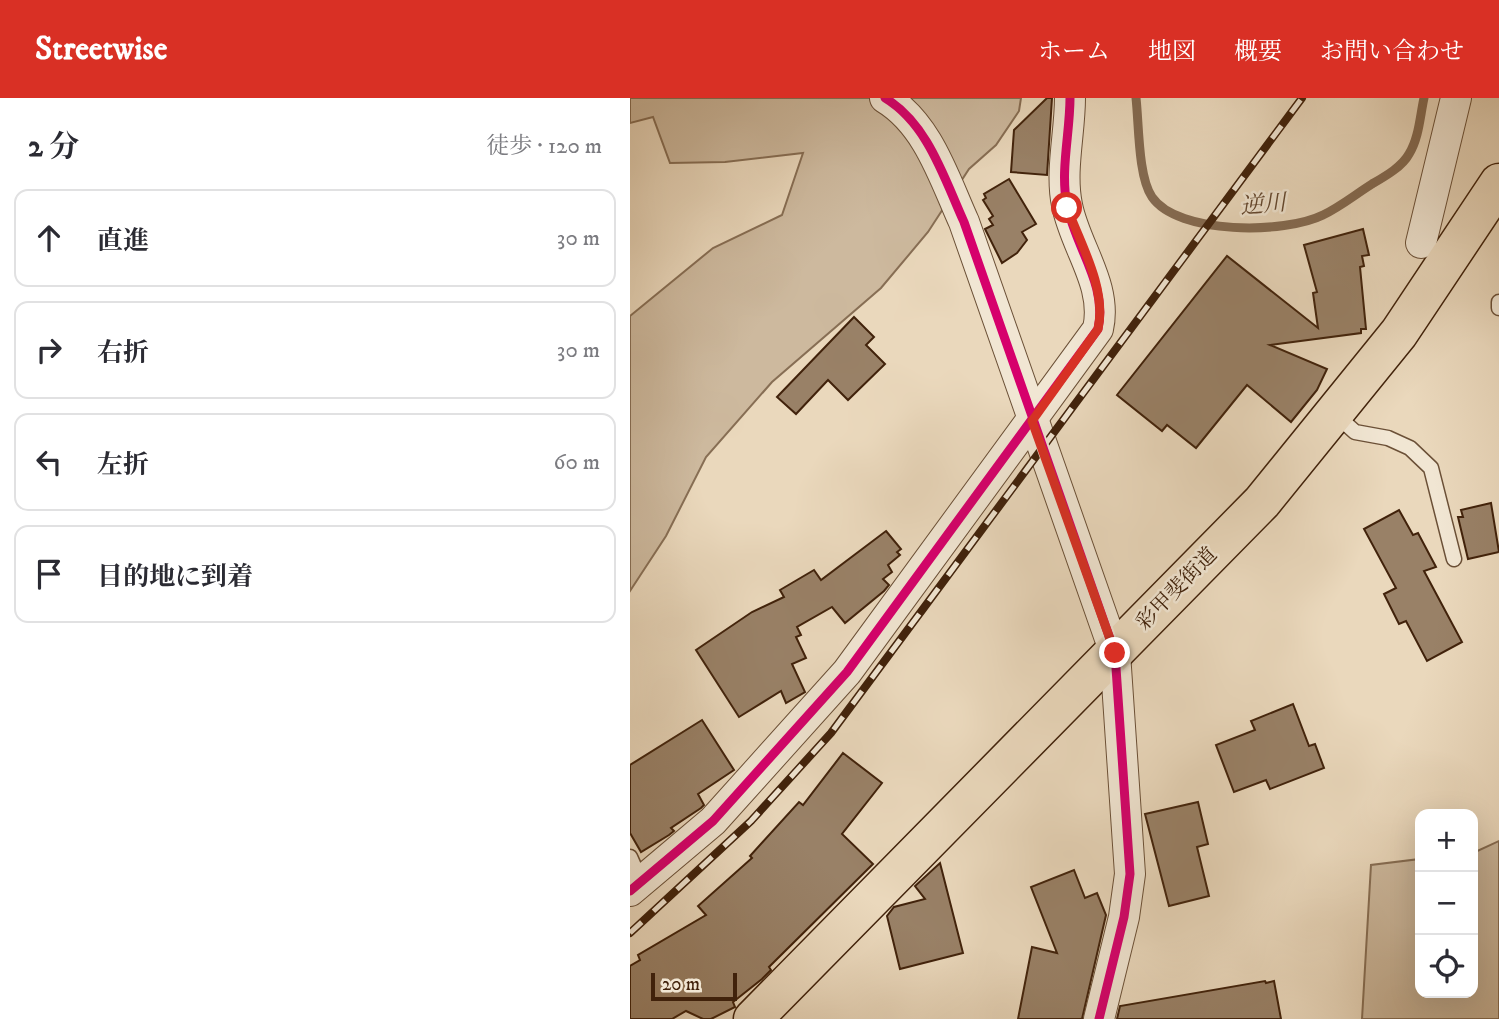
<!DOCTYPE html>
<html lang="ja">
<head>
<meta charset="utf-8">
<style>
  :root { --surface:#fff; --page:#f7f7f7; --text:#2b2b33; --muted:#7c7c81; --line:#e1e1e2; --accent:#d93025 }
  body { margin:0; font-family:"IM FELL DW Pica","Noto Serif JP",serif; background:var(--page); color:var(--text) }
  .controls { position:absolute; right:21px; bottom:21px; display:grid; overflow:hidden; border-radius:14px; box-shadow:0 7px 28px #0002 }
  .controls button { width:63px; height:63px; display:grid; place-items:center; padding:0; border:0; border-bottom:2px solid var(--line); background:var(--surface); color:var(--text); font:35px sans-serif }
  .scale { position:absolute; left:21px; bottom:18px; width:86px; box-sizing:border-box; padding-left:7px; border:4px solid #41220b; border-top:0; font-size:19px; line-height:24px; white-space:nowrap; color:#41220b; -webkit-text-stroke:5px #f1e6d3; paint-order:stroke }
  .stop { position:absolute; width:21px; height:21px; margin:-16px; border:5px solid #d93025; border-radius:50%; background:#fff }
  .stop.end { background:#d93025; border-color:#fff; box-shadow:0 2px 7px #0008 }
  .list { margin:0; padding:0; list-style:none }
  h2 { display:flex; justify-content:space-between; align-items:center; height:91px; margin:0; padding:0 28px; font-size:30px }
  h2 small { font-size:23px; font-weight:400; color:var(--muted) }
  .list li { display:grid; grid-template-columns:46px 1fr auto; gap:21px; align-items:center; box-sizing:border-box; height:98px; margin:0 14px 14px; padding:0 14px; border:2px solid var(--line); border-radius:14px }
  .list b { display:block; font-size:26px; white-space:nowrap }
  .list em { font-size:23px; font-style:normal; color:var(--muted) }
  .icon { flex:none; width:38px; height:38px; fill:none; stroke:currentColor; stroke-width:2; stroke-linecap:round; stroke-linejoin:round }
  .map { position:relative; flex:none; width:869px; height:921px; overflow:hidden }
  header { display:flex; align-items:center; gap:42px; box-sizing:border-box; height:98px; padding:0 35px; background:var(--accent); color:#fff }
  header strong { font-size:33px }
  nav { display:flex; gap:38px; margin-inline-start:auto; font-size:24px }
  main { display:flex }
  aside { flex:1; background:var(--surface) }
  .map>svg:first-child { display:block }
  .green { fill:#cdb99e; stroke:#876e54; stroke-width:2 }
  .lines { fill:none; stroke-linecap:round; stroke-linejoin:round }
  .stream { stroke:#846a51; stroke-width:9 }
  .building { fill:#998167; stroke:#41220b; stroke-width:2 }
  .lane-casing { stroke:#6b5037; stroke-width:17 }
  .street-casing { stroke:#6b5037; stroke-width:32 }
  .highway-casing { stroke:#41220b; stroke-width:41 }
  .lane { stroke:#f1e6d3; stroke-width:14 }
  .street { stroke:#f1e6d3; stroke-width:30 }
  .highway { stroke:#ead8bc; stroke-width:38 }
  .rail-casing { stroke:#41220b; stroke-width:8 }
  .rail { stroke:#f1e6d3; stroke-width:5; stroke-dasharray:16; stroke-linecap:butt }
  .cycleway-casing { stroke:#f1e6d3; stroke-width:13 }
  .cycleway { stroke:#d6006c; stroke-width:9 }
  .route { stroke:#d93025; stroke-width:9 }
  .labels { text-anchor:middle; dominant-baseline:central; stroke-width:5; stroke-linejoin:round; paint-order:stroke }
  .street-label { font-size:21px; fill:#41220b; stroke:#f1e6d3 }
  .water-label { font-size:23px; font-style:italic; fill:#63462e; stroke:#f1e6d3 }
</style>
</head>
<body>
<header>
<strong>Streetwise</strong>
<nav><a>ホーム</a><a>地図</a><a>概要</a><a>お問い合わせ</a></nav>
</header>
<main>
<aside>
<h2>2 分<small>徒歩 · 120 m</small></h2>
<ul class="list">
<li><svg class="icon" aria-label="ahead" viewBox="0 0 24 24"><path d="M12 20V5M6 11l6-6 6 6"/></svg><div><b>直進</b></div><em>30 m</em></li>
<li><svg class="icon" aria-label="right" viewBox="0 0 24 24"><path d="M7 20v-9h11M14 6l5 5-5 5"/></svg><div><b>右折</b></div><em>30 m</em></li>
<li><svg class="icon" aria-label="left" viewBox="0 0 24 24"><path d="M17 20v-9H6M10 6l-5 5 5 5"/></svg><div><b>左折</b></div><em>60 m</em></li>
<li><svg class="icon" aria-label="arrive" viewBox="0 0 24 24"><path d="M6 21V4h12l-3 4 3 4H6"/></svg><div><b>目的地に到着</b></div></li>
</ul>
</aside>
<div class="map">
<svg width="869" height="921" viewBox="0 0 869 921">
  <rect width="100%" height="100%" fill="#ead8bc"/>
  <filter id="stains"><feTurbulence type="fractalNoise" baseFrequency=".00286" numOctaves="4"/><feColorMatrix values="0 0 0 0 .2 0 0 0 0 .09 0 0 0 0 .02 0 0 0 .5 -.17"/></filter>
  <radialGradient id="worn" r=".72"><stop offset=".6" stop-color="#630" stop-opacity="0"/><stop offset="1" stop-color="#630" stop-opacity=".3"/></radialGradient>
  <g class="green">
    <path d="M 0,0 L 391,0 L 389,13 L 366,47 L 339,71 L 298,134 L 251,190 L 142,284 L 76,359 L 36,438 L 0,493 L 0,218 L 83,150 L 152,117 L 173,55 L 95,64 L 40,65 L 23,19 L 0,25 Z"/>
    <path d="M 869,743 L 869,921 L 732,921 L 741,767 L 790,761 L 790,895 L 843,895 L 843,755 Z"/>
  </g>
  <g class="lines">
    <path class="stream" d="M 506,0 C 509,26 508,79 522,99 C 548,137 655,136 693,117 C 710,109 726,96 742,86 C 754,79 772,69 779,56 C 789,40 790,18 794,0"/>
  </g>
  <g class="building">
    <path d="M 417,0 L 422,0 L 417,77 L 381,74 L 384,32 Z"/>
    <path d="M 379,81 L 406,126 L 392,134 L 397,142 L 387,155 L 372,165 L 355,131 L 363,127 L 359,121 L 363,118 L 353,102 L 356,100 L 354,96 Z"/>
    <path d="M 733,131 L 739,157 L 732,158 L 734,168 L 730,169 L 736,231 L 731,231 L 731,235 L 640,247 L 697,271 L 687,292 L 661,324 L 617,287 L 566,350 L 537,327 L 532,333 L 487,297 L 597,158 L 688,230 L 683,195 L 687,194 L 674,147 Z"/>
    <path d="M 224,219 L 244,239 L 236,247 L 255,266 L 218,302 L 198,282 L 166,316 L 147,299 Z"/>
    <path d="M 861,405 L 869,454 L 838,461 L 828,419 L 833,419 L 831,412 Z"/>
    <path d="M 769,412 L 783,437 L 788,435 L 806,469 L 794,473 L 832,544 L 797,563 L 776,523 L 769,526 L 754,496 L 766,490 L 734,431 Z"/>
    <path d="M 256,433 L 271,451 L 267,454 L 270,457 L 258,467 L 262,474 L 253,481 L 259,487 L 254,493 L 215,525 L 202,509 L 167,529 L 171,537 L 166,539 L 176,560 L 162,566 L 175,594 L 156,605 L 151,593 L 109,619 L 66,552 L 122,514 L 154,499 L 150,492 L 184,472 L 191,482 Z"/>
    <path d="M 663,606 L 679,648 L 685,646 L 694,670 L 640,691 L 636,682 L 604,694 L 586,647 L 625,632 L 621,623 Z"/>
    <path d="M 72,622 L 104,672 L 68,696 L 74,707 L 71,710 L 41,730 L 44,733 L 39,737 L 11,754 L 0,735 L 0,667 Z"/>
    <path d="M 213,655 L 252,685 L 212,736 L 243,766 L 139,869 L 141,872 L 132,881 L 103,904 L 105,909 L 81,921 L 73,921 L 56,913 L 42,921 L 0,921 L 0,868 L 10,862 L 8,857 L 76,817 L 68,808 L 122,760 L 120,758 L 169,704 L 173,707 Z"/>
    <path d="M 568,704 L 578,746 L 567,749 L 579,798 L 539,808 L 515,716 Z"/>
    <path d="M 310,765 L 333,855 L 270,871 L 257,818 L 264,809 L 295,801 L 285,788 Z"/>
    <path d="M 444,772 L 455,800 L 467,795 L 476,817 L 452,921 L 388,921 L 402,849 L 427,855 L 401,789 Z"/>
    <path d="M 635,883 L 636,885 L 644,883 L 651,921 L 487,921 L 490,908 Z"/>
  </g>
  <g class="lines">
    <defs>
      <g id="lane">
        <path d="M 869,204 L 869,210"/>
        <path d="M 705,316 L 725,334 L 758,340 L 780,350 L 801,370 L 824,461"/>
        <path d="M 0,759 L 11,784"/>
      </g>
      <g id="street">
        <path d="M 255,0 C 298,26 314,80 334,124 L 485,555 L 500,776 L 494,819 L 469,921"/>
        <path d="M 791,145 L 826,0"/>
        <path d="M 0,793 L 83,723 L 217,574 L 468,231 C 478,187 445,149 437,107 C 430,73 440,35 440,0"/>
      </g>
      <path id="highway" d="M 123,921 L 632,404 L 769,235 L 869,85"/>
    </defs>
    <use href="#lane" class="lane-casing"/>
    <use href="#street" class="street-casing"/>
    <use href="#highway" class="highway-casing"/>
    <use href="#lane" class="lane"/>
    <use href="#street" class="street"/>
    <use href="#highway" class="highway"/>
    <defs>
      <path id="rail" d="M 0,835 L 121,723 L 201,635 L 672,0"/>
    </defs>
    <use href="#rail" class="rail-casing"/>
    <use href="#rail" class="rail"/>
    <defs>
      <g id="cycleway">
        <path d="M 255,0 C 298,26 314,80 334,124 L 485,555 L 500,776 L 494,819 L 469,921"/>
        <path d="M 0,793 L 83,723 L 217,574 L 468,231 C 478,187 445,149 437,107 C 430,73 440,35 440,0"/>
      </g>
    </defs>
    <use href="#cycleway" class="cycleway-casing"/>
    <use href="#cycleway" class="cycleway"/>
  </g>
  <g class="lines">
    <path class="route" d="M 437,110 C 451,146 477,192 468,231 L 402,323 L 485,555"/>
  </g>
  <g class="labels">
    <g class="street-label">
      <text transform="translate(547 491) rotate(-46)">彩甲斐街道</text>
    </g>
    <g class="water-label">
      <text transform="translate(633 107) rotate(-5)">逆川</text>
    </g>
  </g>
  <rect width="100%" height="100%" filter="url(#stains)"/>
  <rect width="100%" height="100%" fill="url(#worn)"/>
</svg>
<div class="controls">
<button>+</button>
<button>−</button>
<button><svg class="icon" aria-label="locate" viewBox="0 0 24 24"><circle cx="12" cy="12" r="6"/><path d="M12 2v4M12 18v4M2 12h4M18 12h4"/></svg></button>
</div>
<div class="scale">20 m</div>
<div class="stop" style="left:437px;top:110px"></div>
<div class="stop end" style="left:485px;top:555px"></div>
</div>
</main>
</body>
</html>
